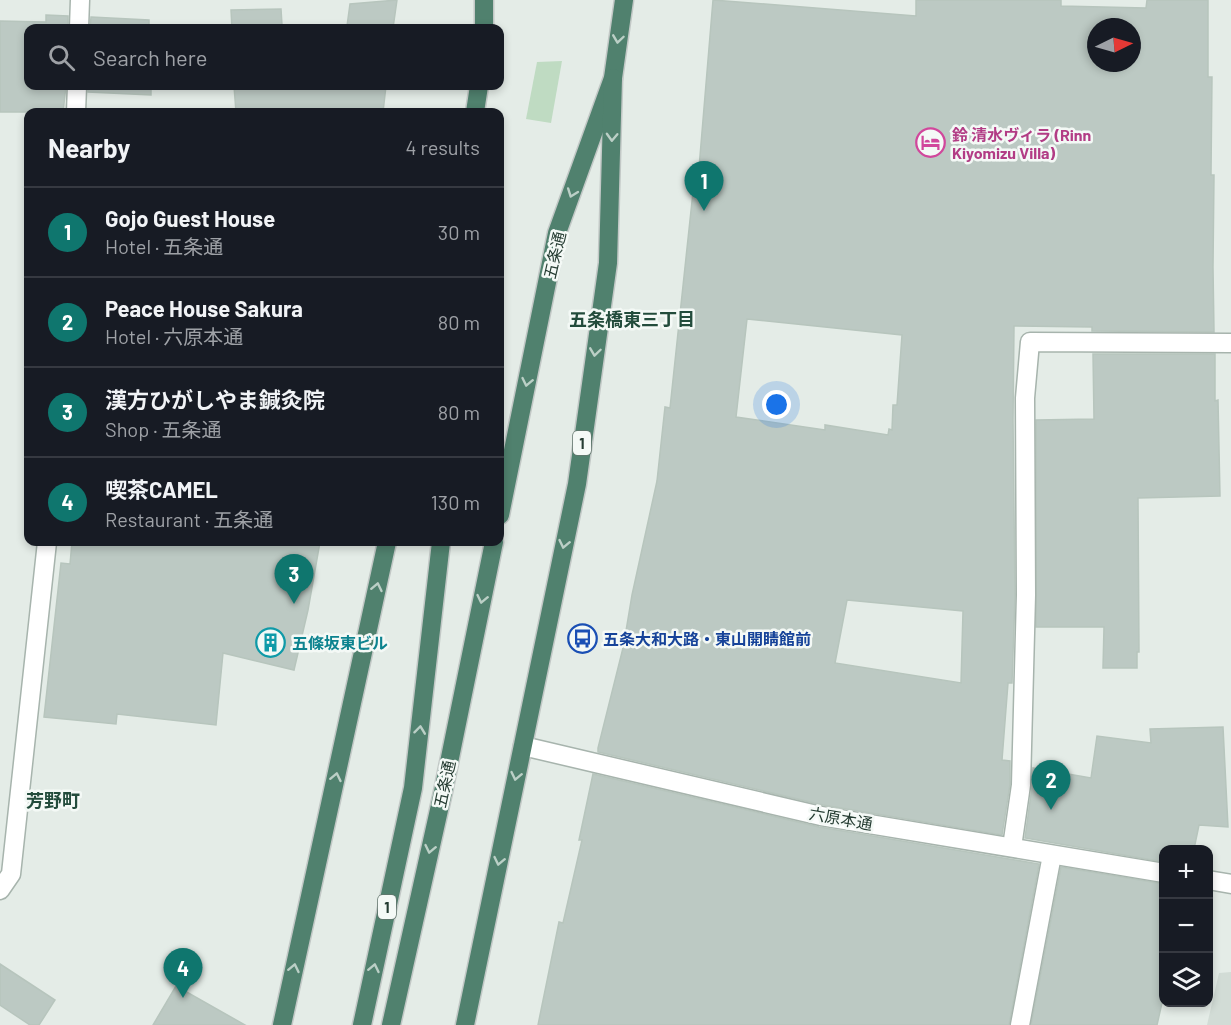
<!DOCTYPE html>
<html lang="en">
<head>
<meta charset="utf-8">
<style>
  :root { --surface:#171b24; --page:#242831; --text:#f1f3f6; --muted:#9ea1a6; --line:#363941; --accent:#0f766e }
  body { margin:0; font-family:Barlow,"Noto Sans JP",sans-serif; background:var(--page); color:var(--text) }
  .controls { position:absolute; right:18px; bottom:18px; display:grid; overflow:hidden; border-radius:12px; box-shadow:0 3px 9px #0003 }
  .controls button { width:54px; height:54px; display:grid; place-items:center; padding:0; border:0; border-bottom:2px solid var(--line); background:var(--surface); color:var(--text); font:30px sans-serif }
  .compass { position:absolute; left:1087px; top:18px; width:54px; height:54px; border-radius:50%; background:var(--surface); box-shadow:0 3px 9px #0003; rotate:85deg }
  .you { position:absolute; left:777px; top:405px; width:21px; height:21px; margin:-15px; border:4px solid #fff; border-radius:50%; background:#1a73e8; box-shadow:0 0 0 9px #1a73e833 }
  .badge { display:grid; place-items:center; width:39px; height:39px; border-radius:50%; background:var(--accent); color:#fff; font-size:20px; font-weight:700 }
  .pin { position:absolute; translate:-50% -50px; filter:drop-shadow(0 2px 3px #0008) }
  .pin::after { content:''; position:absolute; top:32px; width:21px; height:18px; background:inherit; clip-path:polygon(0 0,100% 0,50% 100%) }
  .list { margin:0; padding:0; list-style:none }
  h2 { display:flex; justify-content:space-between; align-items:center; height:78px; margin:0; padding:0 24px; font-size:26px }
  h2 small { font-size:20px; font-weight:400; color:var(--muted) }
  .list li { display:grid; grid-template-columns:39px 1fr auto; gap:18px; align-items:center; box-sizing:border-box; height:90px; padding:0 24px; border-top:2px solid var(--line) }
  .list b { display:block; font-size:22px; white-space:nowrap }
  .list p { margin:0; font-size:20px; white-space:nowrap; color:var(--muted) }
  .list em { font-size:20px; font-style:normal; color:var(--muted) }
  .icon { flex:none; width:33px; height:33px; fill:none; stroke:currentColor; stroke-width:2; stroke-linecap:round; stroke-linejoin:round }
  .map { position:relative; flex:none; width:1231px; height:1025px; overflow:hidden }
  .search { position:absolute; background:var(--surface); box-shadow:0 3px 9px #0003; left:24px; top:24px; width:480px; height:66px; display:flex; align-items:center; gap:15px; box-sizing:border-box; padding:0 21px; border-radius:12px; color:var(--muted); font-size:22px }
  .panel { position:absolute; background:var(--surface); box-shadow:0 3px 9px #0003; left:24px; top:108px; width:480px; height:438px; border-radius:12px }
  .map>svg:first-child { display:block }
  .built { fill:#d2dcd6 }
  .green { fill:#bfdbc2 }
  .building { fill:#bcc9c3; stroke:#b7c5bd; stroke-width:1.5; fill-rule:evenodd }
  .lines { fill:none; stroke-linecap:round; stroke-linejoin:round }
  .service-casing { stroke:#a7b4ad; stroke-width:21 }
  .minor-casing { stroke:#a7b4ad; stroke-width:21 }
  .trunk-casing { stroke:#c2c8c6; stroke-width:21 }
  .service { stroke:#fff; stroke-width:18 }
  .minor { stroke:#fff; stroke-width:18 }
  .trunk { stroke:#50816e; stroke-width:18 }
  .oneway { stroke:#bbcfc6 }
  .labels { text-anchor:middle; dominant-baseline:central; stroke-width:5; stroke-linejoin:round; paint-order:stroke }
  .shield { fill:#f4f9f6; stroke:#63756d; stroke-width:1.5 }
  .shield-label { font-size:15px; font-weight:bold; fill:#253c32 }
  .hotel-label { font-size:16px; font-weight:bold; fill:#b23c85; stroke:#f4f9f6; text-anchor:start }
  .street-label { font-size:16px; fill:#253c32; stroke:#f4f9f6 }
  .transit-label { font-size:16px; font-weight:bold; fill:#164399; stroke:#f4f9f6; text-anchor:start }
  .culture-label { font-size:16px; font-weight:bold; fill:#0d838f; stroke:#f4f9f6; text-anchor:start }
  .neighbourhood-label { font-size:18px; font-weight:bold; fill:#234c3c; stroke:#f4f9f6 }
</style>
</head>
<body>
<div class="map">
<svg width="1231" height="1025" viewBox="0 0 1231 1025">
  <rect width="100%" height="100%" fill="#e4ece7"/>
  <path class="built" d="M 1231,972 L 1231,1025 L 1207,1025 L 1219,973 Z"/>
  <path class="green" d="M 562,61 L 551,123 L 526,119 L 537,62 Z"/>
  <g class="building">
    <path d="M 397,0 L 393,28 L 232,28 L 231,10 L 281,9 L 282,25 L 347,26 L 350,4 Z"/>
    <path d="M 713,0 L 916,16 L 916,0 L 1061,0 L 1061,6 L 1146,8 L 1147,0 L 1208,0 L 1208,77 L 1212,77 L 1211,175 L 1214,175 L 1213,267 L 1214,332 L 1092,331 L 1092,327 L 1014,326 L 1013,420 L 1015,595 L 1012,683 L 1008,683 L 1002,760 L 1010,761 L 1010,784 L 1002,835 L 823,805 L 598,752 L 598,748 L 627,632 L 626,631 L 632,595 L 657,481 L 665,407 L 670,408 L 693,192 L 697,192 ZM 1096,27 L 1132,27 L 1132,63 L 1096,63 ZM 747,319 L 902,335 L 897,405 L 893,405 L 892,430 L 889,429 L 888,435 L 825,425 L 825,430 L 736,417 ZM 847,600 L 963,611 L 961,683 L 835,663 Z"/>
    <path d="M 46,15 L 68,16 L 68,28 L 28,28 L 28,86 L 66,86 L 63,112 L 0,112 L 0,21 L 46,22 Z"/>
    <path d="M 91,17 L 149,20 L 149,28 L 90,28 Z"/>
    <path d="M 88,86 L 151,86 L 151,95 L 88,92 Z"/>
    <path d="M 234,86 L 386,86 L 383,112 L 236,112 Z"/>
    <path d="M 1093,354 L 1215,354 L 1215,401 L 1218,400 L 1220,496 L 1138,498 L 1139,652 L 1137,652 L 1137,668 L 1103,668 L 1104,627 L 1036,627 L 1036,420 L 1094,419 Z"/>
    <path d="M 72,542 L 320,542 L 308,610 L 294,670 L 223,653 L 216,725 L 117,714 L 116,724 L 44,717 L 61,563 L 70,564 Z"/>
    <path d="M 1223,727 L 1228,827 L 1199,825 L 1194,849 L 1164,849 L 1164,862 L 1025,838 L 1032,787 L 1033,768 L 1091,778 L 1097,736 L 1151,743 L 1150,729 Z"/>
    <path d="M 593,774 L 819,827 L 1039,864 L 1009,1025 L 538,1025 L 559,922 L 563,923 L 582,840 L 579,840 Z"/>
    <path d="M 1061,867 L 1164,884 L 1164,994 L 1157,1025 L 1031,1025 Z"/>
    <path d="M 0,964 L 55,1000 L 39,1025 L 30,1025 L 0,1005 Z"/>
    <path d="M 176,986 L 245,1025 L 153,1025 Z"/>
  </g>
  <g class="lines">
    <defs>
      <path id="service" d="M 1012,847 L 1021,785 L 1026,595 L 1025,398 L 1030,342 L 1231,343"/>
      <g id="minor">
        <path d="M 79,28 L 80,0"/>
        <path d="M 76,112 L 77,86"/>
        <path d="M 523,746 L 821,816 L 1164,873"/>
        <path d="M 1208,880 L 1231,884"/>
        <path d="M 0,890 L 11,874 L 47,542"/>
        <path d="M 1020,1025 L 1052,855"/>
      </g>
      <g id="trunk">
        <path d="M 484,0 L 484,28"/>
        <path d="M 475,112 L 479,86"/>
        <path d="M 500,515 L 557,233 L 613,78 L 624,0"/>
        <path d="M 282,1025 L 387,542"/>
        <path d="M 362,1025 L 413,788 L 441,542"/>
        <path d="M 391,1025 L 443,792 L 494,542"/>
        <path d="M 465,1025 L 577,484 L 608,263 L 613,78"/>
      </g>
    </defs>
    <use href="#service" class="service-casing"/>
    <use href="#minor" class="minor-casing"/>
    <use href="#trunk" class="trunk-casing"/>
    <use href="#service" class="service"/>
    <use href="#minor" class="minor"/>
    <use href="#trunk" class="trunk"/>
  </g>
  <defs><path id="oneway-chevron" d="M-2-3.5L2.5 0L-2 3.5" fill="none" stroke-width="1.6" stroke-linecap="round" stroke-linejoin="round" transform="scale(1.5)"/></defs>
  <g class="oneway">
    <use href="#oneway-chevron" transform="translate(618 39) rotate(98)"/>
    <use href="#oneway-chevron" transform="translate(612 137) rotate(92)"/>
    <use href="#oneway-chevron" transform="translate(572 193) rotate(110)"/>
    <use href="#oneway-chevron" transform="translate(595 352) rotate(98)"/>
    <use href="#oneway-chevron" transform="translate(527 382) rotate(102)"/>
    <use href="#oneway-chevron" transform="translate(564 544) rotate(102)"/>
    <use href="#oneway-chevron" transform="translate(377 587) rotate(-78)"/>
    <use href="#oneway-chevron" transform="translate(482 599) rotate(102)"/>
    <use href="#oneway-chevron" transform="translate(420 730) rotate(-83)"/>
    <use href="#oneway-chevron" transform="translate(516 776) rotate(102)"/>
    <use href="#oneway-chevron" transform="translate(336 777) rotate(-78)"/>
    <use href="#oneway-chevron" transform="translate(430 849) rotate(102)"/>
    <use href="#oneway-chevron" transform="translate(499 861) rotate(102)"/>
    <use href="#oneway-chevron" transform="translate(294 968) rotate(-78)"/>
    <use href="#oneway-chevron" transform="translate(374 968) rotate(-78)"/>
  </g>
  <defs>
    <symbol id="hotel-ring" viewBox="-11 -11 22 22"><circle r="9.5" fill="#f4f9f6" stroke="#d1479c" stroke-width="1.5"/><path d="M-6-4.5h1.5V1H6V5H4.5V3h-9V5H-6ZM-4 0a1.8 1.8 0 1 1 3.6 0ZM.5 0V-2.5h3Q6-2.5 6 0Z" fill="#d1479c"/></symbol>
    <symbol id="bus-ring" viewBox="-11 -11 22 22"><circle r="9.5" fill="#f4f9f6" stroke="#1a4fb4" stroke-width="1.5"/><path d="M-5-6H5V4H4V6H2V4H-2V6H-4V4H-5ZM-3.5-4V0h7V-4ZM-3.5 1.2v1.5H-2V1.2ZM2 1.2v1.5H3.5V1.2Z" fill="#1a4fb4"/></symbol>
    <symbol id="building-ring" viewBox="-11 -11 22 22"><circle r="9.5" fill="#f4f9f6" stroke="#0f9aa8" stroke-width="1.5"/><path d="M-4-6H4V6H1V3H-1V6H-4ZM-2.5-4.3h1.7v1.8h-1.7ZM.8-4.3h1.7v1.8H.8ZM-2.5-1h1.7V.8h-1.7ZM.8-1h1.7V.8H.8Z" fill="#0f9aa8"/></symbol>
  </defs>
  <g fill-rule="evenodd">
    <use href="#hotel-ring" x="914" y="126" width="33" height="33"/>
    <use href="#bus-ring" x="566" y="622" width="33" height="33"/>
    <use href="#building-ring" x="254" y="626" width="33" height="33"/>
  </g>
  <g class="labels">
    <g class="shield">
      <rect x="573" y="431" width="18" height="24" rx="4.5"/>
      <rect x="378" y="895" width="18" height="24" rx="4.5"/>
    </g>
    <g class="shield-label">
      <text x="582" y="443">1</text>
      <text x="387" y="907">1</text>
    </g>
    <g class="hotel-label">
      <text x="952" y="134">鈴 清水ヴィラ (Rinn<tspan x="952" dy="18">Kiyomizu Villa)</tspan></text>
    </g>
    <g class="street-label">
      <text transform="translate(554 255) rotate(-77)">五条通</text>
      <text transform="translate(444 784) rotate(-78)">五条通</text>
      <text transform="translate(841 818) rotate(10)">六原本通</text>
    </g>
    <g class="transit-label">
      <text x="603" y="638">五条大和大路・東山開睛館前</text>
    </g>
    <g class="culture-label">
      <text x="292" y="642">五條坂東ビル</text>
    </g>
    <g class="neighbourhood-label">
      <text x="632" y="319">五条橋東三丁目</text>
      <text x="53" y="800">芳野町</text>
    </g>
  </g>
</svg>
<div class="controls">
<button>+</button>
<button>−</button>
<button><svg class="icon" aria-label="layers" viewBox="0 0 24 24"><path d="M12 4l9 5-9 5-9-5zM3 14l9 5 9-5"/></svg></button>
</div>
<svg class="compass" viewBox="-18 -18 36 36"><path d="M0-13l5 13h-10z" fill="#e53935"/><path d="M0 13l5-13h-10z" fill="#9ea1a6"/></svg>
<div class="you"></div>
<div class="pin badge" style="left:704px;top:211px">1</div>
<div class="pin badge" style="left:1051px;top:810px">2</div>
<div class="pin badge" style="left:294px;top:604px">3</div>
<div class="pin badge" style="left:183px;top:998px">4</div>
<div class="search"><svg class="icon" aria-label="search" viewBox="0 0 24 24"><circle cx="10" cy="10" r="6"/><path d="M15 15l6 6"/></svg>Search here</div>
<section class="panel">
<h2>Nearby<small>4 results</small></h2>
<ul class="list">
<li><span class="badge">1</span><div><b>Gojo Guest House</b><p>Hotel · 五条通</p></div><em>30 m</em></li>
<li><span class="badge">2</span><div><b>Peace House Sakura</b><p>Hotel · 六原本通</p></div><em>80 m</em></li>
<li><span class="badge">3</span><div><b>漢方ひがしやま鍼灸院</b><p>Shop · 五条通</p></div><em>80 m</em></li>
<li><span class="badge">4</span><div><b>喫茶CAMEL</b><p>Restaurant · 五条通</p></div><em>130 m</em></li>
</ul>
</section>
</div>
</body>
</html>
